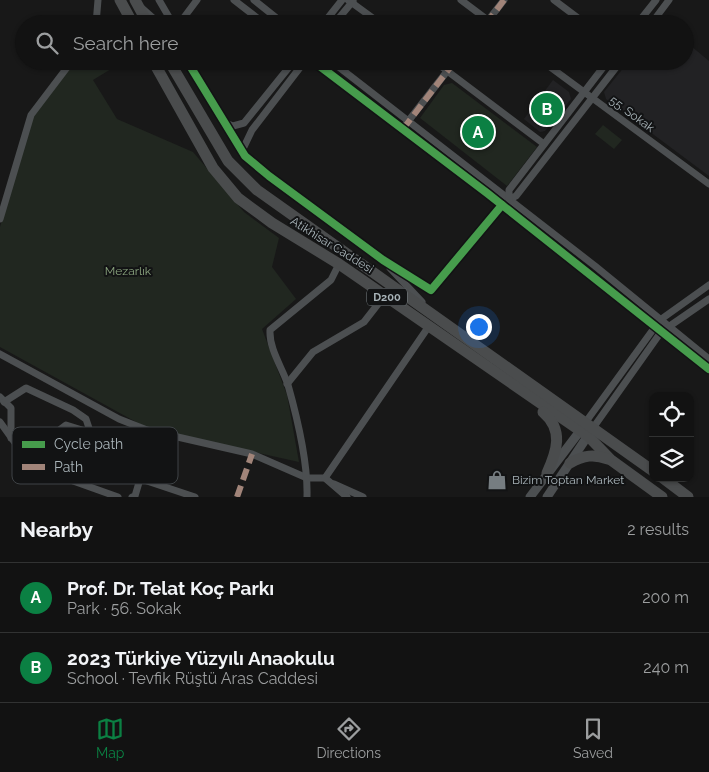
<!DOCTYPE html>
<html lang="en">
<head>
<meta charset="utf-8">
<style>
  :root { --surface:#121212; --page:#1b1b1b; --text:#f1f3f6; --muted:#9c9e9f; --line:#313232; --accent:#0b8043 }
  body { margin:0; font-family:Raleway,sans-serif; background:var(--page); color:var(--text) }
  .controls { position:absolute; right:15px; bottom:15px; display:grid; overflow:hidden; border-radius:10px; box-shadow:0 1px 4px #0004 }
  .controls button { width:45px; height:45px; display:grid; place-items:center; padding:0; border:0; border-bottom:1px solid var(--line); background:var(--surface); color:var(--text); font:25px sans-serif }
  .you { position:absolute; left:478px; top:326px; width:18px; height:18px; margin:-12px; border:4px solid #fff; border-radius:50%; background:#1a73e8; box-shadow:0 0 0 8px #1a73e833 }
  .badge { display:grid; place-items:center; width:32px; height:32px; border-radius:50%; background:var(--accent); color:#fff; font-size:16px; font-weight:700 }
  .pin { position:absolute; translate:-50% -50%; border:2px solid #fff; box-shadow:0 1px 5px #0006 }
  .list { margin:0; padding:0; list-style:none }
  h2 { display:flex; justify-content:space-between; align-items:center; height:65px; margin:0; padding:0 20px; font-size:21px }
  h2 small { font-size:16px; font-weight:400; color:var(--muted) }
  .list li { display:grid; grid-template-columns:32px 1fr auto; gap:15px; align-items:center; box-sizing:border-box; height:70px; padding:0 20px; border-top:1px solid var(--line) }
  .list b { display:block; font-size:19px; white-space:nowrap }
  .list p { margin:0; font-size:16px; white-space:nowrap; color:var(--muted) }
  .list em { font-size:16px; font-style:normal; color:var(--muted) }
  .icon { flex:none; width:28px; height:28px; fill:none; stroke:currentColor; stroke-width:2; stroke-linecap:round; stroke-linejoin:round }
  .map { position:relative; flex:none; width:709px; height:497px; overflow:hidden }
  .search { position:absolute; background:var(--surface); box-shadow:0 1px 4px #0004; left:15px; right:15px; top:15px; height:55px; display:flex; align-items:center; gap:12px; box-sizing:border-box; padding:0 18px; border-radius:28px; color:var(--muted); font-size:19px }
  .sheet { height:205px; background:var(--surface) }
  nav { display:flex; justify-content:space-around; align-items:center; box-sizing:border-box; height:70px; border-top:1px solid var(--line); background:var(--surface); font-size:14px; color:var(--muted) }
  nav a { display:grid; justify-items:center; gap:2px }
  nav .on { color:var(--accent) }
  .map>svg:first-child { display:block }
  .built { fill:#222224 }
  .green { fill:#212720 }
  .lines { fill:none; stroke-linecap:round; stroke-linejoin:round }
  .minor { stroke:#4c4f51; stroke-width:7 }
  .tertiary { stroke:#4c4f51; stroke-width:9 }
  .trunk { stroke:#4a4c4d; stroke-width:11 }
  .quiet { stroke:#a18479; stroke-width:6; stroke-dasharray:12 6; stroke-linecap:butt }
  .cycleway-casing { stroke:#121314; stroke-width:11 }
  .cycleway { stroke:#469c4c; stroke-width:8 }
  .labels { text-anchor:middle; dominant-baseline:central; stroke-width:4; stroke-linejoin:round; paint-order:stroke }
  .shield { fill:#121314; stroke:#7c8488; stroke-width:1 }
  .shield-label { font-size:11px; font-weight:bold; fill:#a9b4b9 }
  .street-label { font-size:12px; fill:#a9b4b9; stroke:#121314 }
  .park-label { font-size:12px; fill:#8ba57f; stroke:#121314 }
  .poi-label { font-size:12px; fill:#a9b4b9; stroke:#121314; text-anchor:start }
  .key { fill:#121314; stroke:#3f4346; stroke-width:1 }
  .key-label { font-size:14px; fill:#a9b4b9 }
</style>
</head>
<body>
<div class="map">
<svg width="709" height="497" viewBox="0 0 709 497">
  <rect width="100%" height="100%" fill="#181818"/>
  <g class="built">
    <path d="M 685,41 L 709,61 L 709,176 L 606,99 L 604,92 L 629,61 L 685,61 Z"/>
    <path d="M 553,80 L 569,92 L 571,99 L 545,131 L 540,132 L 524,119 Z"/>
  </g>
  <g class="green">
    <path d="M 76,61 L 124,61 L 93,80 L 117,119 L 193,152 L 244,212 L 279,238 L 272,267 L 296,299 L 262,329 L 287,395 L 299,462 L 147,428 L 0,347 L 0,227 L 31,120 L 41,104 Z"/>
    <path d="M 452,83 L 537,147 L 507,186 L 420,118 L 444,85 Z"/>
    <path d="M 603,125 L 622,140 L 614,149 L 595,134 Z"/>
  </g>
  <g class="lines">
    <g class="minor">
      <path d="M 159,0 L 173,24"/>
      <path d="M 234,0 L 265,24"/>
      <path d="M 254,0 L 284,24"/>
      <path d="M 348,0 L 381,24"/>
      <path d="M 461,0 L 493,24"/>
      <path d="M 554,0 L 586,24"/>
      <path d="M 143,9 L 160,24"/>
      <path d="M 486,23 L 504,0"/>
      <path d="M 96,24 L 98,0"/>
      <path d="M 179,24 L 197,0"/>
      <path d="M 323,24 L 342,0"/>
      <path d="M 334,24 L 353,1"/>
      <path d="M 637,24 L 656,0"/>
      <path d="M 651,24 L 669,0"/>
      <path d="M 187,61 L 245,156 L 269,176 L 383,260 L 431,290 L 502,205"/>
      <path d="M 313,61 L 487,193 L 709,369"/>
      <path d="M 331,61 L 595,266 L 709,359"/>
      <path d="M 434,61 L 544,144"/>
      <path d="M 542,61 L 709,184"/>
      <path d="M 223,122 L 233,126 L 244,123 L 294,61"/>
      <path d="M 406,124 L 455,61"/>
      <path d="M 242,151 L 252,130 L 305,61"/>
      <path d="M 509,199 L 516,196 L 621,61"/>
      <path d="M 509,199 L 509,190 L 608,61"/>
      <path d="M 0,219 L 31,115 L 72,61"/>
      <path d="M 390,268 L 422,302"/>
      <path d="M 0,354 L 119,419 L 147,430 L 252,454 L 307,478 L 325,478 L 347,497"/>
      <path d="M 287,384 L 313,352 L 364,322 L 385,295"/>
      <path d="M 0,397 L 11,408 L 11,438"/>
      <path d="M 4,402 L 26,388 L 73,410 L 86,419 L 90,431"/>
      <path d="M 0,422 L 31,465 L 48,472"/>
      <path d="M 585,423 L 660,320 L 709,285"/>
      <path d="M 593,428 L 661,332 L 709,299"/>
      <path d="M 325,478 L 429,326"/>
      <path d="M 141,479 L 195,497"/>
      <path d="M 334,484 L 363,497"/>
      <path d="M 118,497 L 48,472 L 45,463 L 58,431 L 66,425 L 140,448 L 146,459 L 135,496 L 132,497"/>
      <path d="M 307,497 C 308,465 297,417 288,385 C 282,367 269,349 270,330 L 331,280 L 339,264"/>
    </g>
    <g class="tertiary">
      <path d="M 530,497 L 583,427"/>
      <path d="M 547,497 L 591,431"/>
    </g>
    <g class="trunk">
      <path d="M 120,0 L 133,24"/>
      <path d="M 135,0 L 148,24"/>
      <path d="M 153,61 L 213,168 L 238,198 L 272,223 L 339,264 L 588,436 L 611,460 L 662,497"/>
      <path d="M 169,61 L 228,161 L 257,190 L 653,471"/>
      <path d="M 543,412 C 564,430 557,451 547,473"/>
      <path d="M 570,463 C 584,455 594,454 608,459"/>
      <path d="M 663,478 L 688,497"/>
    </g>
    <g class="quiet">
      <path d="M 486,24 L 504,0"/>
      <path d="M 403,129 L 455,61"/>
      <path d="M 237,497 L 252,454"/>
    </g>
    <defs>
      <g id="cycleway">
        <path d="M 187,61 L 245,156 L 269,176 L 383,260 L 431,290 L 502,205"/>
        <path d="M 313,61 L 487,193 L 709,369"/>
      </g>
    </defs>
    <use href="#cycleway" class="cycleway-casing"/>
    <use href="#cycleway" class="cycleway"/>
  </g>
  <defs>
    <symbol id="shop-bare" viewBox="-9 -9 18 18"><path d="M-5-2.5h2.3a2.7 3.5 0 0 1 5.4 0H5L5.5 6h-11ZM-1.5-2.5h3a1.5 2.3 0 0 0-3 0Z" fill="#767d81" stroke="#121314" stroke-width="2.5" paint-order="stroke"/></symbol>
  </defs>
  <g fill-rule="evenodd">
    <use href="#shop-bare" x="483" y="466" width="28" height="28"/>
  </g>
  <g class="labels">
    <rect class="shield" x="367" y="288.5" width="40" height="17" rx="4"/>
    <g class="shield-label">
      <text x="387" y="297">D200</text>
    </g>
    <g class="street-label">
      <text transform="translate(632 114) rotate(36)">55. Sokak</text>
      <text transform="translate(332 245) rotate(32)">Atikhisar Caddesi</text>
    </g>
    <g class="park-label">
      <text x="128" y="271">Mezarlık</text>
    </g>
    <g class="poi-label">
      <text x="512" y="480">Bizim Toptan Market</text>
    </g>
  </g>
  <rect x="12" y="427" width="166" height="57" rx="8" class="key"/>
  <rect x="22" y="441" width="23" height="7" fill="#469c4c"/>
  <rect x="22" y="464" width="23" height="6" fill="#a18479"/>
  <g class="key-label">
    <text x="54" y="449">Cycle path</text>
    <text x="54" y="472">Path</text>
  </g>
</svg>
<div class="controls">
<button><svg class="icon" aria-label="locate" viewBox="0 0 24 24"><circle cx="12" cy="12" r="6"/><path d="M12 2v4M12 18v4M2 12h4M18 12h4"/></svg></button>
<button><svg class="icon" aria-label="layers" viewBox="0 0 24 24"><path d="M12 4l9 5-9 5-9-5zM3 14l9 5 9-5"/></svg></button>
</div>
<div class="you"></div>
<div class="pin badge" style="left:478px;top:132px">A</div>
<div class="pin badge" style="left:547px;top:109px">B</div>
<div class="search"><svg class="icon" aria-label="search" viewBox="0 0 24 24"><circle cx="10" cy="10" r="6"/><path d="M15 15l6 6"/></svg>Search here</div>
</div>
<section class="sheet">
<h2>Nearby<small>2 results</small></h2>
<ul class="list">
<li><span class="badge">A</span><div><b>Prof. Dr. Telat Koç Parkı</b><p>Park · 56. Sokak</p></div><em>200 m</em></li>
<li><span class="badge">B</span><div><b>2023 Türkiye Yüzyılı Anaokulu</b><p>School · Tevfik Rüştü Aras Caddesi</p></div><em>240 m</em></li>
</ul>
</section>
<nav>
<a class="on"><svg class="icon" aria-label="map" viewBox="0 0 24 24"><path d="M3 6l6-2 6 2 6-2v14l-6 2-6-2-6 2zM9 4v14M15 6v14"/></svg>Map</a>
<a><svg class="icon" aria-label="directions" viewBox="0 0 24 24"><path d="M12 3l9 9-9 9-9-9zM9 14v-3h6M13 9l2 2-2 2"/></svg>Directions</a>
<a><svg class="icon" aria-label="saved" viewBox="0 0 24 24"><path d="M7 4h10v16l-5-4-5 4z"/></svg>Saved</a>
</nav>
</body>
</html>
